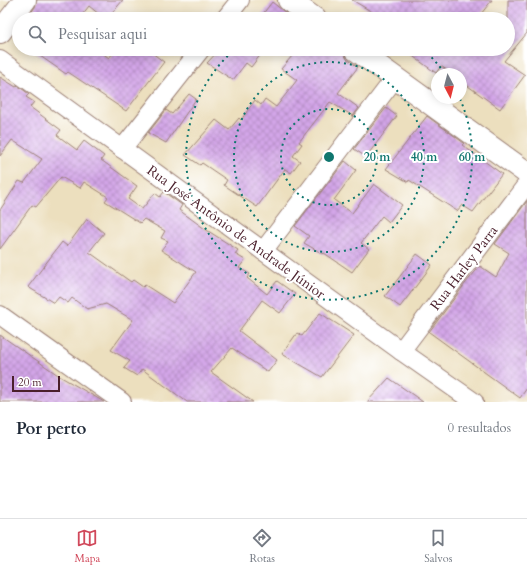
<!DOCTYPE html>
<html lang="pt">
<head>
<meta charset="utf-8">
<style>
  :root { --surface:#fff; --page:#f6f6f7; --text:#1f2937; --muted:#747a83; --line:#e0e1e3; --accent:#d1495b }
  body { margin:0; font-family:Cardo,serif; background:var(--page); color:var(--text) }
  .compass { position:absolute; left:431px; top:68px; width:36px; height:36px; border-radius:50%; background:var(--surface); box-shadow:0 2px 10px #0003; rotate:173deg }
  .scale { position:absolute; left:12px; bottom:10px; width:48px; box-sizing:border-box; padding-left:4px; border:2px solid #4a1f2b; border-top:0; font-size:11px; line-height:14px; white-space:nowrap; color:#4a1f2b; -webkit-text-stroke:3px #fff; paint-order:stroke }
  .list { margin:0; padding:0; list-style:none }
  h2 { display:flex; justify-content:space-between; align-items:center; height:52px; margin:0; padding:0 16px; font-size:17px }
  h2 small { font-size:13px; font-weight:400; color:var(--muted) }
  .icon { flex:none; width:22px; height:22px; fill:none; stroke:currentColor; stroke-width:2; stroke-linecap:round; stroke-linejoin:round }
  .map { position:relative; flex:none; width:527px; height:402px; overflow:hidden }
  .search { position:absolute; background:var(--surface); box-shadow:0 2px 10px #0003; left:12px; right:12px; top:12px; height:44px; display:flex; align-items:center; gap:10px; box-sizing:border-box; padding:0 14px; border-radius:22px; color:var(--muted); font-size:15px }
  .sheet { height:116px; background:var(--surface) }
  nav { display:flex; justify-content:space-around; align-items:center; box-sizing:border-box; height:56px; border-top:1px solid var(--line); background:var(--surface); font-size:11px; color:var(--muted) }
  nav a { display:grid; justify-items:center; gap:2px }
  nav .on { color:var(--accent) }
  .map>svg:first-child { display:block }
  .building { fill:url(#building-cross-hatch) }
  .lines { fill:none; stroke-linecap:round; stroke-linejoin:round }
  .minor-casing { stroke:#9b7f74; stroke-width:20 }
  .tertiary-casing { stroke:#9b7f74; stroke-width:24 }
  .minor { stroke:#fff; stroke-width:18 }
  .tertiary { stroke:#fff; stroke-width:22 }
  .ring { fill:none; stroke:#0f766e; stroke-width:2; stroke-dasharray:2 4 }
  .labels { text-anchor:middle; dominant-baseline:central; stroke-width:4; stroke-linejoin:round; paint-order:stroke }
  .street-label { font-size:14px; fill:#4a1f2b; stroke:#fff }
  .centre { fill:#0f766e; stroke:#fff; stroke-width:2 }
  .ring-label { font-size:12px; text-anchor:middle; font-weight:bold; fill:#0f766e; stroke:#fff; stroke-width:4; stroke-linejoin:round; paint-order:stroke }
</style>
</head>
<body>
<div class="map">
<svg width="527" height="402" viewBox="0 0 527 402">
  <defs>
    <pattern id="building-cross-hatch" width="8" height="8" patternUnits="userSpaceOnUse"><rect width="8" height="8" fill="#d3a6e8"/><path d="M0 0l8 8M0 8l8-8" fill="none" stroke="#ad87bc"/></pattern>
  </defs>
  <rect width="100%" height="100%" fill="#fff"/>
  <filter id="ink" filterUnits="userSpaceOnUse"><feTurbulence type="fractalNoise" baseFrequency=".025" numOctaves="2"/><feDisplacementMap in="SourceGraphic" scale="8" xChannelSelector="R" yChannelSelector="G"/><feConvolveMatrix kernelMatrix="1 2 1 2 8 2 1 2 1" color-interpolation-filters="sRGB"/></filter>
  <filter id="wash" filterUnits="userSpaceOnUse"><feTurbulence type="fractalNoise" baseFrequency=".012" numOctaves="4" result="noise"/><feDisplacementMap in="SourceGraphic" scale="16" xChannelSelector="R" yChannelSelector="G"/><feGaussianBlur stdDeviation="0.9" result="paint"/><feColorMatrix in="noise" values="0 0 0 0 0 0 0 0 0 0 0 0 0 0 0 0 0 1.4 0 .05"/><feComposite in="paint" operator="in"/></filter>
  <g filter="url(#wash)">
    <rect width="100%" height="100%" fill="#ecdfbe"/>
    <g id="blocks">
      <g class="building">
        <path d="M 37,0 L 123,0 L 107,19 L 105,19 L 89,6 L 79,19 L 38,19 L 30,14 L 35,7 Z"/>
        <path d="M 352,0 L 492,0 L 477,19 L 384,19 Z"/>
        <path d="M 508,0 L 527,0 L 527,33 L 504,61 L 525,75 L 500,109 L 461,81 L 461,74 L 452,74 L 441,66 L 436,73 L 403,49 L 508,49 Z"/>
        <path d="M 272,2 L 282,10 L 294,19 L 259,19 Z"/>
        <path d="M 30,49 L 97,49 L 109,58 L 116,49 L 147,49 L 164,62 L 126,111 L 68,72 L 66,74 Z"/>
        <path d="M 220,49 L 265,49 L 251,67 L 246,63 L 233,80 L 207,63 Z"/>
        <path d="M 298,49 L 341,49 L 343,50 L 344,54 L 347,59 L 358,67 L 338,93 L 359,108 L 353,116 L 330,102 L 299,142 L 302,144 L 293,156 L 300,161 L 291,173 L 285,169 L 257,207 L 224,185 L 227,180 L 202,163 L 200,165 L 185,155 L 216,120 L 229,130 L 239,118 L 241,120 L 255,100 L 261,105 L 265,99 L 276,107 L 297,80 L 281,69 Z"/>
        <path d="M 0,77 L 16,87 L 17,85 L 29,94 L 26,97 L 34,102 L 30,107 L 61,130 L 57,135 L 77,150 L 84,141 L 104,156 L 101,160 L 137,186 L 128,199 L 142,209 L 155,193 L 160,197 L 164,192 L 182,205 L 179,210 L 205,229 L 238,250 L 235,254 L 245,260 L 239,268 L 250,274 L 247,278 L 267,294 L 277,281 L 295,294 L 280,313 L 262,300 L 239,331 L 277,360 L 268,372 L 232,348 L 211,372 L 253,402 L 187,402 L 142,369 L 137,376 L 124,368 L 130,361 L 111,350 L 133,320 L 106,304 L 87,309 L 72,298 L 68,303 L 59,297 L 54,303 L 28,287 L 62,242 L 67,246 L 87,219 L 104,233 L 89,252 L 131,282 L 133,280 L 143,287 L 145,285 L 173,303 L 196,272 L 161,250 L 168,241 L 161,238 L 165,231 L 144,219 L 140,223 L 105,201 L 108,197 L 84,182 L 80,188 L 61,177 L 36,207 L 32,205 L 0,249 L 0,210 L 19,181 L 24,183 L 42,159 L 12,140 L 0,156 Z"/>
        <path d="M 189,94 L 196,99 L 166,143 L 148,133 L 166,110 L 172,114 Z"/>
        <path d="M 386,108 L 397,116 L 366,157 L 354,149 Z"/>
        <path d="M 427,116 L 464,143 L 462,145 L 502,174 L 473,212 L 462,205 L 457,211 L 409,180 L 408,182 L 386,169 Z"/>
        <path d="M 345,161 L 356,170 L 334,200 L 352,213 L 374,184 L 402,205 L 389,222 L 382,216 L 361,243 L 369,249 L 352,272 L 324,253 L 323,254 L 304,243 L 309,236 L 295,226 Z"/>
        <path d="M 527,201 L 527,388 L 520,398 L 429,332 L 465,284 L 480,266 L 496,277 L 509,253 L 495,244 Z"/>
        <path d="M 417,254 L 432,265 L 400,307 L 385,296 Z"/>
        <path d="M 320,313 L 354,335 L 322,377 L 282,354 L 297,333 L 302,336 Z"/>
        <path d="M 0,335 L 61,377 L 104,402 L 0,402 Z"/>
        <path d="M 389,378 L 423,402 L 367,402 Z"/>
      </g>
    </g>
  </g>
  <g filter="url(#ink)">
    <use href="#blocks" fill-opacity="0" stroke="#9b7f74" stroke-width="1"/>
    <g class="lines">
      <defs>
        <g id="minor">
          <path d="M 225,19 L 240,0"/>
          <path d="M 0,60 L 401,351 L 474,402"/>
          <path d="M 122,149 L 201,49"/>
          <path d="M 263,251 L 395,78"/>
          <path d="M 0,315 L 122,402"/>
          <path d="M 401,351 L 527,184"/>
        </g>
        <g id="tertiary">
          <path d="M 289,0 L 315,19"/>
          <path d="M 0,32 L 25,0"/>
          <path d="M 355,49 L 527,173"/>
        </g>
      </defs>
      <use href="#minor" class="minor-casing"/>
      <use href="#tertiary" class="tertiary-casing"/>
      <use href="#minor" class="minor"/>
      <use href="#tertiary" class="tertiary"/>
    </g>
  </g>
  <g class="ring">
    <circle cx="329" cy="157" r="48"/>
    <circle cx="329" cy="157" r="95"/>
    <path d="M292 19A143 143 0 0 1 366 19M423 49A143 143 0 0 1 445 74M460 99A143 143 0 1 1 235 49"/>
  </g>
  <g class="labels">
    <g class="street-label">
      <text transform="translate(236 232) rotate(36)">Rua José Antônio de Andrade Júnior</text>
      <text transform="translate(464 268) rotate(-53)">Rua Harley Parra</text>
    </g>
  </g>
  <circle cx="329" cy="157" r="6" class="centre"/>
  <g class="ring-label">
    <text x="377" y="161">20 m</text>
    <text x="424" y="161">40 m</text>
    <text x="472" y="161">60 m</text>
  </g>
</svg>
<svg class="compass" viewBox="-18 -18 36 36"><path d="M0-13l5 13h-10z" fill="#e53935"/><path d="M0 13l5-13h-10z" fill="#747a83"/></svg>
<div class="scale">20 m</div>
<div class="search"><svg class="icon" aria-label="search" viewBox="0 0 24 24"><circle cx="10" cy="10" r="6"/><path d="M15 15l6 6"/></svg>Pesquisar aqui</div>
</div>
<section class="sheet">
<h2>Por perto<small>0 resultados</small></h2>
<ul class="list">
</ul>
</section>
<nav>
<a class="on"><svg class="icon" aria-label="map" viewBox="0 0 24 24"><path d="M3 6l6-2 6 2 6-2v14l-6 2-6-2-6 2zM9 4v14M15 6v14"/></svg>Mapa</a>
<a><svg class="icon" aria-label="directions" viewBox="0 0 24 24"><path d="M12 3l9 9-9 9-9-9zM9 14v-3h6M13 9l2 2-2 2"/></svg>Rotas</a>
<a><svg class="icon" aria-label="saved" viewBox="0 0 24 24"><path d="M7 4h10v16l-5-4-5 4z"/></svg>Salvos</a>
</nav>
</body>
</html>
